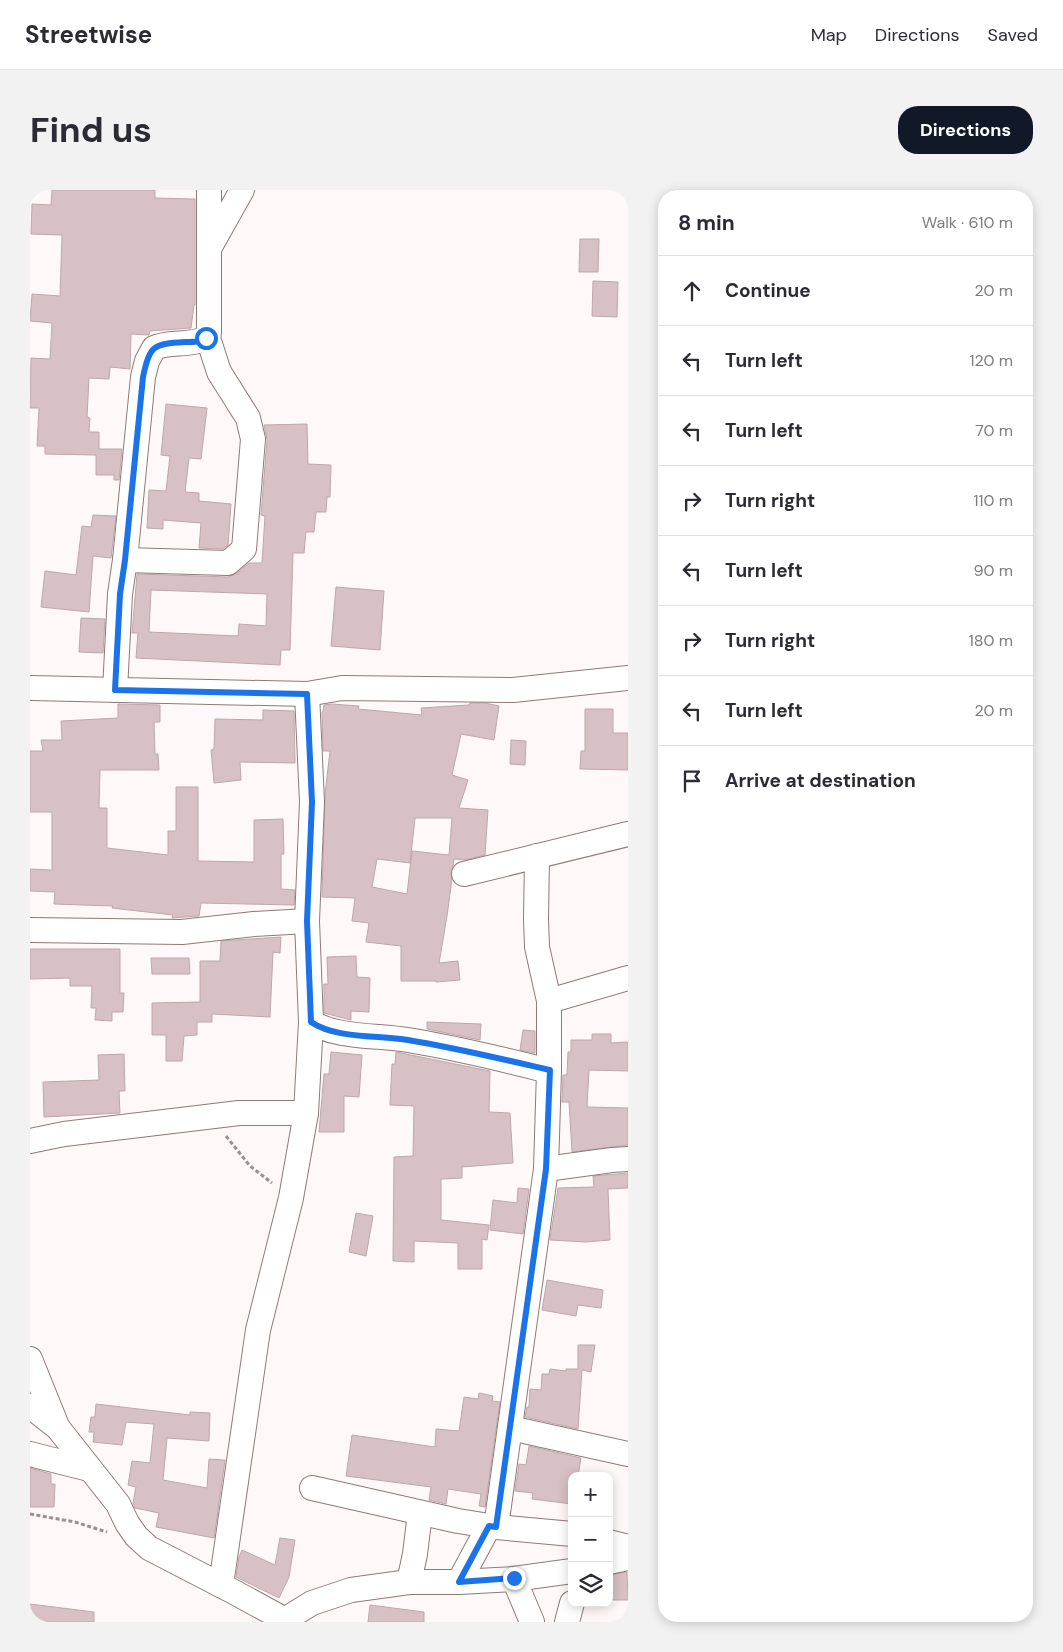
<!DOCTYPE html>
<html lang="en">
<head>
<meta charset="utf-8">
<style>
  :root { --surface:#fff; --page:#f2f2f3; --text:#2b2b33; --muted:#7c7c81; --line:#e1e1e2; --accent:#111827 }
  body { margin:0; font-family:"DM Sans",sans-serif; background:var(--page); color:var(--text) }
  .controls { position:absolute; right:15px; bottom:15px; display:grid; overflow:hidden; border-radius:10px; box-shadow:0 2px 12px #0003 }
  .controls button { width:45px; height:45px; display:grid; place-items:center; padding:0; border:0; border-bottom:1px solid var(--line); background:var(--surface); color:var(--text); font:25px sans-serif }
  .stop { position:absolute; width:15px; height:15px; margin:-11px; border:4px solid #1a73e8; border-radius:50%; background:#fff }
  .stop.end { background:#1a73e8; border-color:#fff; box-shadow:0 1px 5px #0008 }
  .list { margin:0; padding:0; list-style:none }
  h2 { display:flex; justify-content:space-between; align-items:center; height:65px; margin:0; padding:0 20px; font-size:21px }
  h2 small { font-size:16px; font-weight:400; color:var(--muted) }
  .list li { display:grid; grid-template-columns:32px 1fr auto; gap:15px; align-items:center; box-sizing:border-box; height:70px; padding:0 20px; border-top:1px solid var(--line) }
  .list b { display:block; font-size:19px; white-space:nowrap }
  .list em { font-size:16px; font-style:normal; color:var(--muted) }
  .icon { flex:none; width:28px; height:28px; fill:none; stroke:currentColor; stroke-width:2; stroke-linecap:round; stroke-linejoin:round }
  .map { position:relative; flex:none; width:598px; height:1432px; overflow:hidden; border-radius:20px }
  header { display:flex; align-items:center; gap:30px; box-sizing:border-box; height:70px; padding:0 25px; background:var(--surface); border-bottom:1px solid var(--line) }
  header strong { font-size:24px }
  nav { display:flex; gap:28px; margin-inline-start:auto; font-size:18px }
  .intro { display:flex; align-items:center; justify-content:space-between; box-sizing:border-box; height:120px; padding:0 30px }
  h1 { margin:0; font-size:35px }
  .button { padding:12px 22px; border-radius:20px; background:var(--accent); color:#fff; font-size:18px; font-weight:700 }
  main { display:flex; gap:30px; padding:0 30px }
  aside { flex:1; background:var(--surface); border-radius:20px; box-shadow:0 2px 12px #0003 }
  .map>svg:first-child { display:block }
  .building { fill:#d8c1c4; stroke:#bda7aa; fill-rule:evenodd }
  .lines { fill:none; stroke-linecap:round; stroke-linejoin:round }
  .minor-casing { stroke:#8e7a76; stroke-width:26 }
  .path { stroke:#96908e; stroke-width:3; stroke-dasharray:4 2.5; stroke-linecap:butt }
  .minor { stroke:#fff; stroke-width:24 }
  .route { stroke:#1a73e8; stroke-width:6 }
</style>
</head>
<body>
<header>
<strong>Streetwise</strong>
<nav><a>Map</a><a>Directions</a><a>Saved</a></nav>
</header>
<div class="intro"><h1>Find us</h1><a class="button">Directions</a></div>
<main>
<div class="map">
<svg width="598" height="1432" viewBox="0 0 598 1432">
  <rect width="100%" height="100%" fill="#fef9f8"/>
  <g class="building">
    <path d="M 22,0 L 125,0 L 125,8 L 165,9 L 165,115 L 164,115 L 161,138 L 120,141 L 119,145 L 101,144 L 100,179 L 80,177 L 79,189 L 59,188 L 57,227 L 60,228 L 59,242 L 69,242 L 69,259 L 92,259 L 89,290 L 84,290 L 84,285 L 66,285 L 66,265 L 15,264 L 15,256 L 7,256 L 9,218 L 0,218 L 1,168 L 20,169 L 22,133 L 0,131 L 2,104 L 30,106 L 32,45 L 1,44 L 2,14 L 21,15 Z"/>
    <path d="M 550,49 L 569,49 L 568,82 L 549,82 Z"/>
    <path d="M 563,91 L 588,92 L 587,127 L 562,126 Z"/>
    <path d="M 136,214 L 177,218 L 171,269 L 159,268 L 155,302 L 169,303 L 169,311 L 201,314 L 198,355 L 193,359 L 169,358 L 171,333 L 133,330 L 133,339 L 117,338 L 119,300 L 136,301 L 140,266 L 131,265 Z"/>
    <path d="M 277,234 L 278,274 L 301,275 L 300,307 L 297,307 L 296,322 L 286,322 L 284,342 L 276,342 L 274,363 L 263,363 L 260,460 L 251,460 L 250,475 L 106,468 L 108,443 L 102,443 L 107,384 L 198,387 L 207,383 L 219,373 L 232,373 L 235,326 L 231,325 L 237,250 L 234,235 ZM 121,400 L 237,404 L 236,436 L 209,434 L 208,446 L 119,442 Z"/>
    <path d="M 63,325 L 86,326 L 81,368 L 63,366 L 59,422 L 11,417 L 15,381 L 46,385 L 52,336 L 61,337 Z"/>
    <path d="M 306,397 L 354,401 L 350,460 L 301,456 Z"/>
    <path d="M 51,428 L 75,429 L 73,463 L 49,462 Z"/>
    <path d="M 440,513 L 455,513 L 469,516 L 464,550 L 431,544 L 422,585 L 438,590 L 429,618 L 458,620 L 455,665 L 435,670 L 424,669 L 423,676 L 421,681 L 422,689 L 417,726 L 409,773 L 428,771 L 430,790 L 406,792 L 406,791 L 371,791 L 371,756 L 336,752 L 339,733 L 322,731 L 325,708 L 292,707 L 295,604 L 300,561 L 293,561 L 292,522 L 293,522 L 294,515 L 302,514 L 329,516 L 328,519 L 392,525 L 391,518 L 439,515 ZM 385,628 L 422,628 L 419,665 L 382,661 L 377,704 L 342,697 L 347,669 L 380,673 Z"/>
    <path d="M 88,514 L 130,515 L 130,532 L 124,532 L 125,564 L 128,564 L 129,580 L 70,580 L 69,618 L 77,618 L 77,658 L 138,665 L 138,641 L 146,641 L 146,597 L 168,597 L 168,671 L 224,672 L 224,630 L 253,629 L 254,664 L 251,664 L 251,699 L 265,700 L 264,715 L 171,713 L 169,726 L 142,728 L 143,725 L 82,718 L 83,716 L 24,714 L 25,702 L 0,701 L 0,679 L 22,680 L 22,622 L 0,622 L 0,561 L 13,561 L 11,550 L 32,550 L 31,531 L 88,528 Z"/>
    <path d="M 555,519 L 583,519 L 583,543 L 598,543 L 598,580 L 550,579 L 551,561 L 555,561 Z"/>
    <path d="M 233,520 L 264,521 L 265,573 L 210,572 L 211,590 L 184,593 L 181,560 L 184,559 L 185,529 L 233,530 Z"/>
    <path d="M 481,550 L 496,551 L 495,575 L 480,574 Z"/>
    <path d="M 251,747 L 250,763 L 243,762 L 240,827 L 182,824 L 182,832 L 167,832 L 167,845 L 154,846 L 152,871 L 136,871 L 136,845 L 122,845 L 122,813 L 170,812 L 170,771 L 190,771 L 191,751 Z"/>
    <path d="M 0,759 L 90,759 L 90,803 L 94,803 L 93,822 L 82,822 L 82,831 L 65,830 L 66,818 L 61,818 L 62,796 L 40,796 L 40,788 L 0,789 Z"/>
    <path d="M 326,766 L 327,787 L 340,788 L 339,822 L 321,821 L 321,830 L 294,823 L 294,794 L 298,794 L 297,767 Z"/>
    <path d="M 121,768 L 159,768 L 160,784 L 122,784 Z"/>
    <path d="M 397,832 L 451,834 L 450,850 L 397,839 Z"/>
    <path d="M 493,840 L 505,841 L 505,863 L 490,860 Z"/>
    <path d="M 562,844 L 581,844 L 581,853 L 598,852 L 598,881 L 559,880 L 557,917 L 598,918 L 598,955 L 542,962 L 539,912 L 532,912 L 533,885 L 537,885 L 538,862 L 541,862 L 541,850 L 562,850 Z"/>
    <path d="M 301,862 L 332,865 L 329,907 L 314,906 L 314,942 L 289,942 L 294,884 L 299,884 Z"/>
    <path d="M 366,862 L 460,881 L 459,922 L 480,923 L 483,973 L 432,977 L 432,988 L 411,989 L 411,1030 L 459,1035 L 457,1050 L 452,1049 L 452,1079 L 428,1079 L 428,1053 L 384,1051 L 384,1072 L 363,1071 L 364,967 L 383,966 L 384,916 L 360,915 L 362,874 L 365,874 Z"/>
    <path d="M 94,864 L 95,901 L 89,901 L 90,923 L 14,927 L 13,892 L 69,890 L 68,865 Z"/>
    <path d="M 598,983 L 598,998 L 578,999 L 580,1050 L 556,1052 L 520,1050 L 528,998 L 564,997 L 563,986 Z"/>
    <path d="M 488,998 L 499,999 L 493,1044 L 460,1040 L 463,1010 L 487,1013 Z"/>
    <path d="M 326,1023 L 343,1026 L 336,1066 L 319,1062 Z"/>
    <path d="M 517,1090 L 573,1100 L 571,1118 L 548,1115 L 546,1126 L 512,1120 Z"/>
    <path d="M 548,1155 L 565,1155 L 561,1182 L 552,1180 L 548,1239 L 495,1227 L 497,1217 L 499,1217 L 500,1199 L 511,1200 L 512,1184 L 519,1184 L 520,1179 L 536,1181 L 536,1179 L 548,1179 Z"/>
    <path d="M 449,1203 L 463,1206 L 462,1211 L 470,1212 L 455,1317 L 449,1316 L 451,1304 L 418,1299 L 416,1314 L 399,1310 L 401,1297 L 316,1286 L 322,1245 L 405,1257 L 406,1239 L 429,1241 L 434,1207 L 448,1209 Z"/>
    <path d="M 66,1214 L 160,1225 L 160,1222 L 180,1223 L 179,1251 L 137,1248 L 133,1290 L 177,1298 L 179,1269 L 195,1270 L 184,1348 L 126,1337 L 129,1323 L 105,1318 L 103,1313 L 106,1297 L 98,1295 L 102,1271 L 120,1273 L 124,1234 L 96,1232 L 92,1255 L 63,1252 L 64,1242 L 59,1242 L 61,1227 L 65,1227 Z"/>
    <path d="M 499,1256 L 551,1268 L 548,1286 L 542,1286 L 542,1314 L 502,1309 L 503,1303 L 485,1301 L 489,1274 L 496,1275 Z"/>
    <path d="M 0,1278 L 21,1284 L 21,1294 L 25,1294 L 24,1317 L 0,1317 Z"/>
    <path d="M 250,1348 L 265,1350 L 259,1387 L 249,1408 L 206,1387 L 209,1367 L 212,1360 L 245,1375 Z"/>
    <path d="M 597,1382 L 598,1410 L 579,1410 L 579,1385 Z"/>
    <path d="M 0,1414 L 64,1422 L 64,1432 L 0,1432 Z"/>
    <path d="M 340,1415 L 394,1422 L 394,1432 L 338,1432 Z"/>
  </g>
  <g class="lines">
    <defs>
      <g id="minor">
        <path d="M 180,57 L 212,0"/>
        <path d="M 95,370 L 198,373 L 214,359 L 223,249 L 218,228 L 189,182 L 177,145"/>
        <path d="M 0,498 L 277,504 L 312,498 L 483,500 L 598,488"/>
        <path d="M 85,500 L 90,404 L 95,370 L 113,187 L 117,171 L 124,158 C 140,150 171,158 179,143 L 179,0"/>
        <path d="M 434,684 L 598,644"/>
        <path d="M 0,740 L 152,742 L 224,734 L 277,731"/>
        <path d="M 519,811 L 598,788"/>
        <path d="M 281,832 C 306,848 348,845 378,850 C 426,858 472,869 519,881"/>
        <path d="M 0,951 L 34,944 L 176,927 L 209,923 L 276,923"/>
        <path d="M 516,979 L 582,970 L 598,969"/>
        <path d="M 0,1169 L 27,1236"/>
        <path d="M 0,1216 L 28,1238 L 88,1314 L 97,1333 L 106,1346 L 119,1358 L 204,1402 L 259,1432"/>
        <path d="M 480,1238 L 598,1264"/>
        <path d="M 0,1264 L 59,1279"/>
        <path d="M 282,1298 L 428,1331 L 466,1337 L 542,1344"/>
        <path d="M 466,1337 L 516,979 L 519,881 L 519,811 L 507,757 L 506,729 L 507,666"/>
        <path d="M 579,1352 L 598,1357"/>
        <path d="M 579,1372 L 598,1368"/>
        <path d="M 484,1389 L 502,1432"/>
        <path d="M 379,1392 L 385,1364 L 390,1323"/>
        <path d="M 429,1392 L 459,1336"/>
        <path d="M 191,1395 L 228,1140 L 261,1008 L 276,923 L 281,832 L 277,731 L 282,612 L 277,504"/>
        <path d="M 256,1429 L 282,1413 L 321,1400 L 379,1392 L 429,1392 L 484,1389 L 542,1381"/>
        <path d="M 537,1432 L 542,1413"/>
      </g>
    </defs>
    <use href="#minor" class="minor-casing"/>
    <g class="path">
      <path d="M 196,946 L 220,976 L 242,993"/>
      <path d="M 0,1324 L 45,1332 L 77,1342"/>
    </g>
    <use href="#minor" class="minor"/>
  </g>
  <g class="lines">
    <path class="route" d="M 176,148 C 170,152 164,152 156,152 C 124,154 120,154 113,187 L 95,370 L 90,404 L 85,500 L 277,504 L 282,612 L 277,731 L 281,832 C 306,849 348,845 378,850 C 426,858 472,869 520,880 L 516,979 L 466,1337 L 459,1336 L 429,1392 L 484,1388"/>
  </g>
</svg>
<div class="controls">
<button>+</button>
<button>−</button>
<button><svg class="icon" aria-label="layers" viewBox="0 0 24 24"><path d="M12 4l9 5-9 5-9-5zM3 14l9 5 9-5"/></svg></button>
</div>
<div class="stop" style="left:176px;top:148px"></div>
<div class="stop end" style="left:484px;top:1388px"></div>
</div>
<aside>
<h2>8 min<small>Walk · 610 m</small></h2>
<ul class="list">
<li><svg class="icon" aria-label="ahead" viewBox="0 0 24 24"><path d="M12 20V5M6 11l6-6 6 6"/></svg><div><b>Continue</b></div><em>20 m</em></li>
<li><svg class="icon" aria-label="left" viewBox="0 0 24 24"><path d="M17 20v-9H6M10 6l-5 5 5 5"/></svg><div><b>Turn left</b></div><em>120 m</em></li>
<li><svg class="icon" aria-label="left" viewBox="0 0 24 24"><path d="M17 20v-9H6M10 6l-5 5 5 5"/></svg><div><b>Turn left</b></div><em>70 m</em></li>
<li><svg class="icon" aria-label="right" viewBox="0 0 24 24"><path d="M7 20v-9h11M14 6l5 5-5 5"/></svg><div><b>Turn right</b></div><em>110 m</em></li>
<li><svg class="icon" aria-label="left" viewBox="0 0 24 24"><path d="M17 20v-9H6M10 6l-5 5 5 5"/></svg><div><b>Turn left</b></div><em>90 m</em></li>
<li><svg class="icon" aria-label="right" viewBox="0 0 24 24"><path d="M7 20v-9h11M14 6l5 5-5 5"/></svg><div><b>Turn right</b></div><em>180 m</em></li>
<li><svg class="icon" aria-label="left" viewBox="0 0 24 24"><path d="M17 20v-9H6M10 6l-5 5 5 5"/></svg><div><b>Turn left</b></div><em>20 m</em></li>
<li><svg class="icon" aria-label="arrive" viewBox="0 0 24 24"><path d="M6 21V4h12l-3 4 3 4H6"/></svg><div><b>Arrive at destination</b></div></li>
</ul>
</aside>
</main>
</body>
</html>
